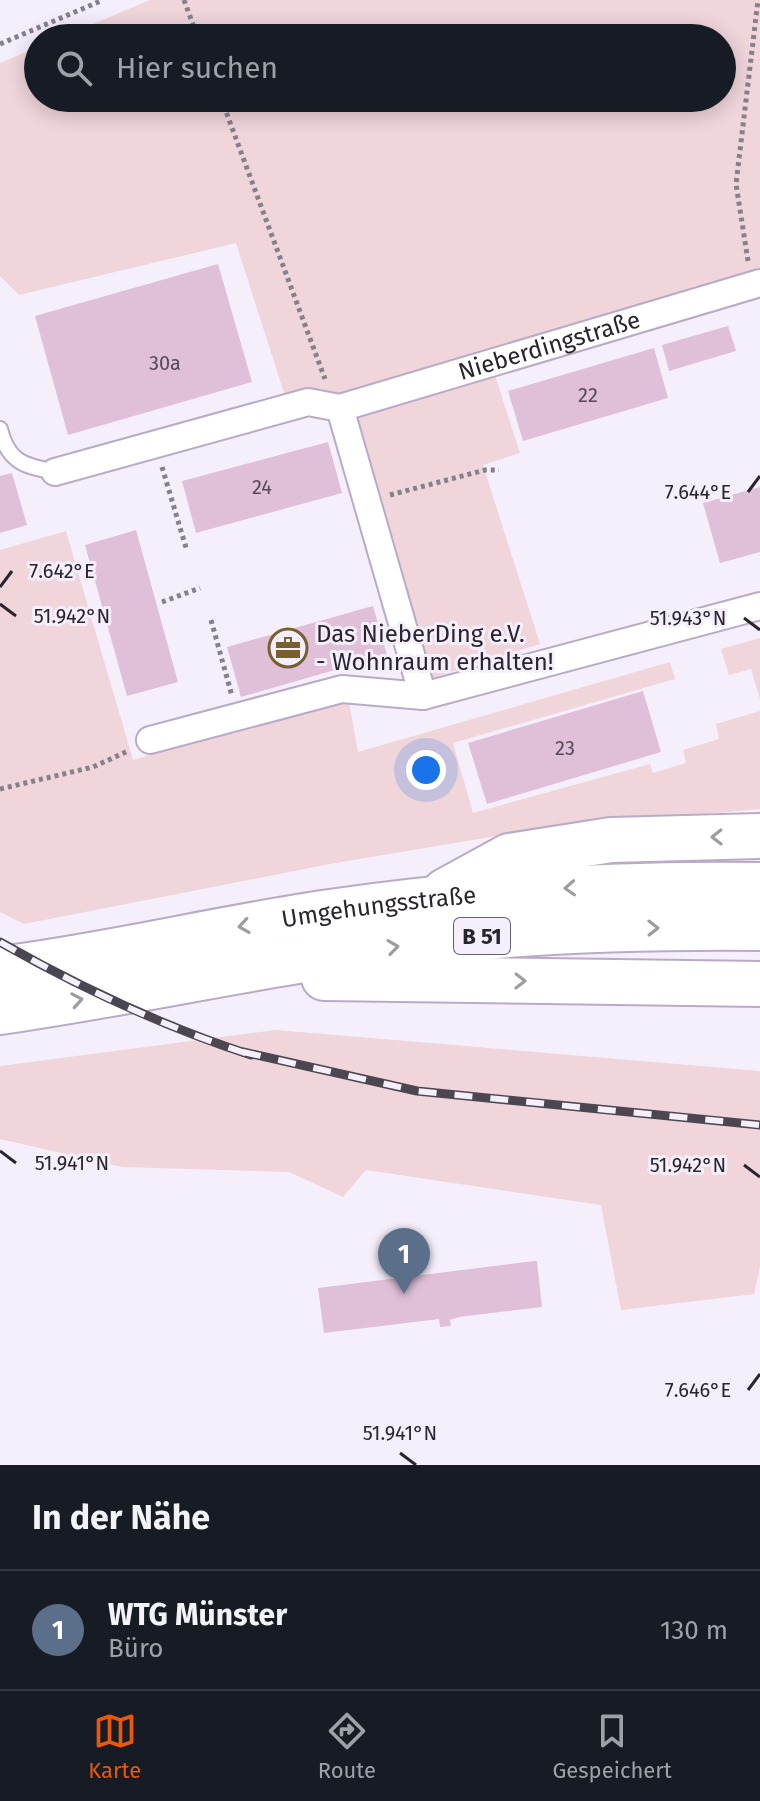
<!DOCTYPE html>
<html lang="de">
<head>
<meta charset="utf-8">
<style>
  :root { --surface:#171b24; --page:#20242c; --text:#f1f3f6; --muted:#9ea1a6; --line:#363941; --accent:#ea580c }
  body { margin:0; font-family:"Fira Sans",sans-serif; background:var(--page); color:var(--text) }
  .you { position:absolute; left:426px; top:770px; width:28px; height:28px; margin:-20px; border:6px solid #fff; border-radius:50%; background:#1a73e8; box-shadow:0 0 0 12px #1a73e833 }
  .badge { display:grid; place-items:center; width:52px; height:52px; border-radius:50%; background:var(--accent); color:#fff; font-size:26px; font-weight:700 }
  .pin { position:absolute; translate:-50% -66px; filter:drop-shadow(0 2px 4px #0008) }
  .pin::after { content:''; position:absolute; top:42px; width:28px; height:24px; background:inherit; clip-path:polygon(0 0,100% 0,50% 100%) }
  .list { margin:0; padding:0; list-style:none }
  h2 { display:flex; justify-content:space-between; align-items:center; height:104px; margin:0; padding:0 32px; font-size:34px }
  h2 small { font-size:26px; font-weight:400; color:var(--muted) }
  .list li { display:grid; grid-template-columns:52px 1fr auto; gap:24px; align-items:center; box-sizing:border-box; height:120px; padding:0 32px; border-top:2px solid var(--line) }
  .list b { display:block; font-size:30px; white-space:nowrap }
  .list p { margin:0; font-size:26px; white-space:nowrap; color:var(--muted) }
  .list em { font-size:26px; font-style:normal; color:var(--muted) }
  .icon { flex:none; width:44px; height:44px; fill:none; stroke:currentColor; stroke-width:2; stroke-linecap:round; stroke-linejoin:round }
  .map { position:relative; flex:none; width:760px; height:1465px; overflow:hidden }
  .search { position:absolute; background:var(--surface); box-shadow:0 4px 20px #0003; left:24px; right:24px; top:24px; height:88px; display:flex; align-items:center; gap:20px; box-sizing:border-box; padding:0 28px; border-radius:44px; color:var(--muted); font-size:30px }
  .sheet { height:224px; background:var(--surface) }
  nav { display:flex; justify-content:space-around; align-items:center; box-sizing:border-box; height:112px; border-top:2px solid var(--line); background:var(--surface); font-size:22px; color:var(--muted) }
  nav a { display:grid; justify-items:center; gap:4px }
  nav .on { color:var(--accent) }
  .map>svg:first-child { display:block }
  .green { fill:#f0d5db }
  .building { fill:#dfc0d8 }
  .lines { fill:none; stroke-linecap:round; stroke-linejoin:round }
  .lane-casing { stroke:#b9abc7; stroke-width:18 }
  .street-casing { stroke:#b9abc7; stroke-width:30 }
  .highway-casing { stroke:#b9abc7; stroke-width:48 }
  .path { stroke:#86808b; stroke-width:5; stroke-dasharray:4 4; stroke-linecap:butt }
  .lane { stroke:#fff; stroke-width:14 }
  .street { stroke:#fff; stroke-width:26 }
  .highway { stroke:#fff; stroke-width:44 }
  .rail-casing { stroke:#4b4650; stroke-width:9 }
  .rail { stroke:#f5effb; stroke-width:6; stroke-dasharray:18; stroke-linecap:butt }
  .oneway { stroke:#9f9ca1 }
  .ticks { fill:none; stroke:#29242e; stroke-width:3 }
  .labels { text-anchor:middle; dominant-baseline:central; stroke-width:6; stroke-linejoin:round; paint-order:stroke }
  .number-label { font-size:20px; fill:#564b58 }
  .shield { fill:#f5effb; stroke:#66616c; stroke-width:2 }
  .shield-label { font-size:22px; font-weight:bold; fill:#29242e }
  .street-label { font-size:24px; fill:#29242e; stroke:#f5effb }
  .poi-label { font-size:24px; fill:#29242e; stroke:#f5effb; text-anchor:start }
  .ticks-label { font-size:20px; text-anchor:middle; fill:#29242e; stroke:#f5effb; stroke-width:6; stroke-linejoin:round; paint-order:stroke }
</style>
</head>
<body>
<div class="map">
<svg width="760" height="1465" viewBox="0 0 760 1465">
  <rect width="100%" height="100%" fill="#f5effb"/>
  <g class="green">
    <path d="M 150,0 L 760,0 L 760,276 L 343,399 L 286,399 L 236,243 L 19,295 L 0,276 L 0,63 L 38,47 L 38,98 L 722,98 L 722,38 L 60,38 Z"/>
    <path d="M 493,369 L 520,453 L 483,465 L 540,644 L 432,678 L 349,414 Z"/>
    <path d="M 66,531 L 133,760 L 348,696 L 358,752 L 670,662 L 675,679 L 453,743 L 473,813 L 650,764 L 653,773 L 686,763 L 683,750 L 719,739 L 716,724 L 760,711 L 760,809 L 538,829 L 330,864 L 24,924 L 0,912 L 0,550 Z"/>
    <path d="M 760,638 L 760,699 L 751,669 L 729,675 L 721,649 Z"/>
    <path d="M 276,1030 L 760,1071 L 760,1267 L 754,1294 L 621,1310 L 601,1205 L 366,1170 L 343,1197 L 289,1172 L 122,1167 L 0,1139 L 0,1066 Z"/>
  </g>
  <g class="building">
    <path d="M 218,264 L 252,382 L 68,435 L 35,316 Z"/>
    <path d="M 728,326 L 736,351 L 669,371 L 662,345 Z"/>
    <path d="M 654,348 L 668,398 L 523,441 L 508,391 Z"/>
    <path d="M 328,442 L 342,493 L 196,533 L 182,481 Z"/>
    <path d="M 12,473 L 27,525 L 0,533 L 0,476 Z"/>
    <path d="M 760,487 L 760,552 L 720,563 L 703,503 Z"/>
    <path d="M 136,530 L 178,682 L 127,696 L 85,545 Z"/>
    <path d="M 373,606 L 387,655 L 241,697 L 227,647 Z"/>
    <path d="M 643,691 L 661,752 L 487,804 L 468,743 Z"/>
    <path d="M 534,1261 L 537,1261 L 542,1307 L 459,1317 L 450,1320 L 451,1326 L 440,1327 L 439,1319 L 324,1333 L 318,1288 Z"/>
  </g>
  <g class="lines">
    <defs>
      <path id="lane" d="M 0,429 C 8,462 24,466 55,472"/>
      <g id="street">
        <path d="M 55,472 L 308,402 L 340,408"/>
        <path id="s1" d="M 423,696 L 340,408 L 760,283"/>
        <path d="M 150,740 L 342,689 L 423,696 L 760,606"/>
      </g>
      <g id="highway">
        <path d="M 445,891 L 509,856 L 611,840 L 760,836"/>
        <path id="s2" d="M 0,969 C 111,955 219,928 330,912 C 473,891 616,883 760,885"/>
        <path d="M 324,978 L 760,984"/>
        <path d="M 0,1012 C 138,992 275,961 414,944 C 529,930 644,927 760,928"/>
      </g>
    </defs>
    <use href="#lane" class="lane-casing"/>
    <use href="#street" class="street-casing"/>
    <use href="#highway" class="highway-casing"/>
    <g class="path">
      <path d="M 184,0 L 198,38"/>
      <path d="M 0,44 L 103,0"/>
      <path d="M 221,98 L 325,379"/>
      <path d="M 748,261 L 736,184 L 758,0"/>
      <path d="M 162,467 L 187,551"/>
      <path d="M 390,495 L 485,470 L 499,470"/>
      <path d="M 162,602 L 200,588"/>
      <path d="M 211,620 L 232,696"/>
      <path d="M 0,789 L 93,767 L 128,751"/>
    </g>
    <use href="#lane" class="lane"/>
    <use href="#street" class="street"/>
    <use href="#highway" class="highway"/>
    <defs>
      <g id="rail">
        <path d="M 0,942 C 81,988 162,1026 251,1055"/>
        <path d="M 243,1052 L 417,1091 L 760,1125"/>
      </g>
    </defs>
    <use href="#rail" class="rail-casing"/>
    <use href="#rail" class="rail"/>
  </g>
  <defs><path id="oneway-chevron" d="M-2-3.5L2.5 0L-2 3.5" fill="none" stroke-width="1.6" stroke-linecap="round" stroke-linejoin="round" transform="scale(2)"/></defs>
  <g class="oneway">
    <use href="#oneway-chevron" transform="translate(717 837) rotate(179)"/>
    <use href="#oneway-chevron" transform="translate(570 888) rotate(177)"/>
    <use href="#oneway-chevron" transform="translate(244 926) rotate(171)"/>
    <use href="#oneway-chevron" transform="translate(653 928) rotate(-1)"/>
    <use href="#oneway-chevron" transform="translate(393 947) rotate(-8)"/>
    <use href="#oneway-chevron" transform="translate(520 981) rotate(1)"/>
    <use href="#oneway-chevron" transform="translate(77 1000) rotate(-10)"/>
  </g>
  <path class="ticks" d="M 748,492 L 760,476M 0,587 L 12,571M 0,604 L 16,616M 744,618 L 760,630M 0,1151 L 16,1163M 744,1165 L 760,1177M 748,1390 L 760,1374M 400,1453 L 416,1465"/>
  <defs>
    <symbol id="office-ring" viewBox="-11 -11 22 22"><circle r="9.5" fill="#f5effb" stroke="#785f30" stroke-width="1.5"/><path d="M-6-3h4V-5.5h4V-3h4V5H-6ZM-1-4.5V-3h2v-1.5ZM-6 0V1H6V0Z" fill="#785f30"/></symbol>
  </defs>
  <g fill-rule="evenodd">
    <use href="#office-ring" x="266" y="626" width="44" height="44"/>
  </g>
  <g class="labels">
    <g class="number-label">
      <text x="165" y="363">30a</text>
      <text x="588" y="395">22</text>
      <text x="262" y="487">24</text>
      <text x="565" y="748">23</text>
    </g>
    <rect class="shield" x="454" y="918" width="56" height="36" rx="6"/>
    <g class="shield-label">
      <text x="482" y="936">B 51</text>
    </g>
    <g class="street-label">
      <text stroke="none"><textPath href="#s1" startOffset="518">Nieberdingstraße</textPath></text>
      <text stroke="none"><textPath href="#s2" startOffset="384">Umgehungsstraße</textPath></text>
    </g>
    <g class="poi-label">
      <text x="316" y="634">Das NieberDing e.V.<tspan x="316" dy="28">- Wohnraum erhalten!</tspan></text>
    </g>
  </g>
  <g class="ticks-label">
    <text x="698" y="499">7.644°E</text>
    <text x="62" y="578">7.642°E</text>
    <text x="72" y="623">51.942°N</text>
    <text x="688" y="625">51.943°N</text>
    <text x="72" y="1170">51.941°N</text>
    <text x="688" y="1172">51.942°N</text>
    <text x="698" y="1397">7.646°E</text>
    <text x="400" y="1440">51.941°N</text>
  </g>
</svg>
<div class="you"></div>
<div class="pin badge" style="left:404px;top:1294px;background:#5c6f8a">1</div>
<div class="search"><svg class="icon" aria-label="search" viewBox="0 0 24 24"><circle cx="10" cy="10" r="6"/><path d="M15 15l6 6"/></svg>Hier suchen</div>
</div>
<section class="sheet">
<h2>In der Nähe<small></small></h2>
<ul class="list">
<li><span class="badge" style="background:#5c6f8a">1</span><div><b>WTG Münster</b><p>Büro</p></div><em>130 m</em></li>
</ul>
</section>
<nav>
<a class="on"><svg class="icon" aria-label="map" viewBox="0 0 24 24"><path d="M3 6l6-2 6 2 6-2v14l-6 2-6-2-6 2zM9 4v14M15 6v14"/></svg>Karte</a>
<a><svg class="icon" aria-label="directions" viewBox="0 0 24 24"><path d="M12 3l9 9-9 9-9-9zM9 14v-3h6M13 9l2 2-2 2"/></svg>Route</a>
<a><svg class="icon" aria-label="saved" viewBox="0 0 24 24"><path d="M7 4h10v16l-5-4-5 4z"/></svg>Gespeichert</a>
</nav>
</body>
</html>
